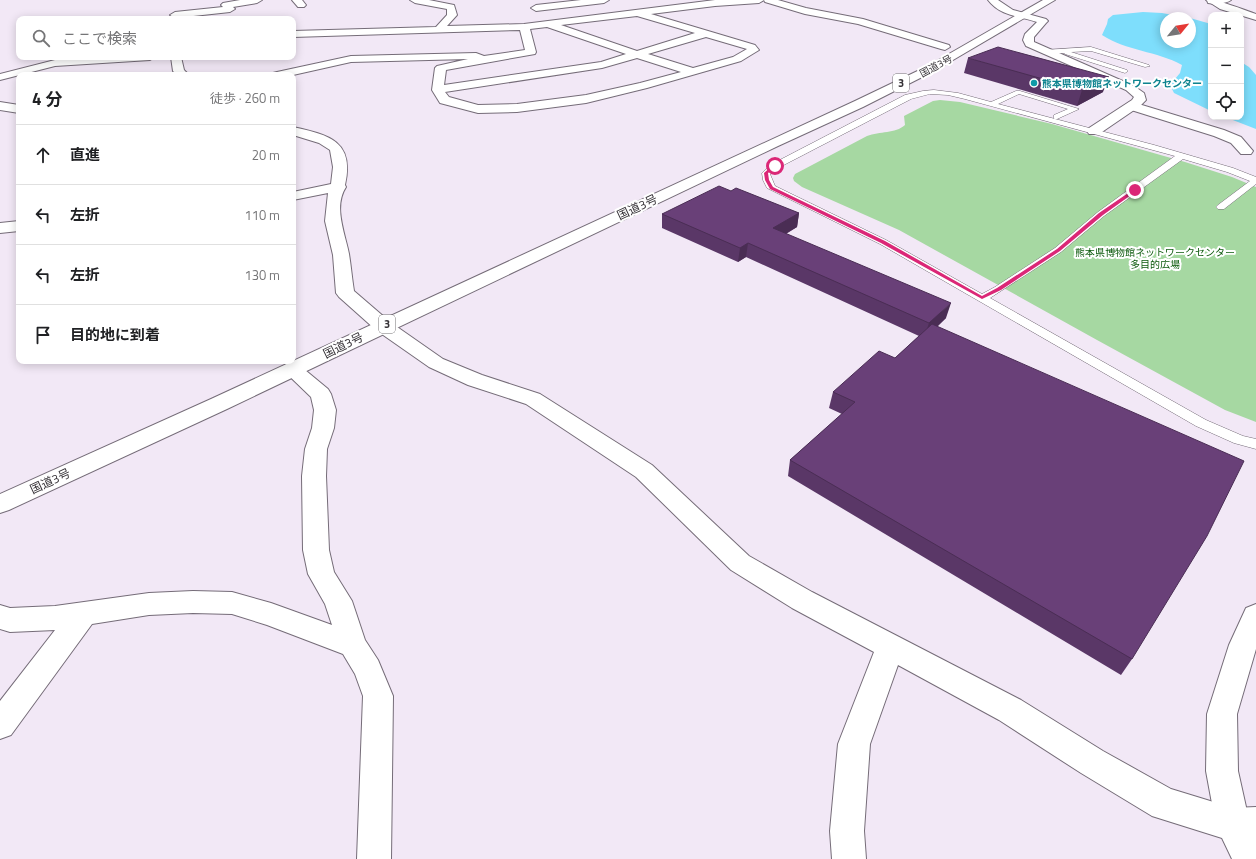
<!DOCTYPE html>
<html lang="ja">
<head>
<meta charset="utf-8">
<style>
  :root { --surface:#fff; --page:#f2f2f2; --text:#202124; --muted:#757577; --line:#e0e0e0 }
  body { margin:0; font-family:"Titillium Web","Noto Sans JP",sans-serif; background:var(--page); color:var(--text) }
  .controls { position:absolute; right:12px; top:12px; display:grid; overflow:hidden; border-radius:8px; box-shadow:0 2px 10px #0003 }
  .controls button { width:36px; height:36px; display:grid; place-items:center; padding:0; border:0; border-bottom:1px solid var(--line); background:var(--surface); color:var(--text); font:20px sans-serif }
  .compass { position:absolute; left:1160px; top:12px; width:36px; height:36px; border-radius:50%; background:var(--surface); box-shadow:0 2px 10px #0003; rotate:60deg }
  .stop { position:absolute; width:12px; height:12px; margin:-9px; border:3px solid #db2777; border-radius:50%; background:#fff }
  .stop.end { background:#db2777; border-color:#fff; box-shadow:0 1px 4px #0008 }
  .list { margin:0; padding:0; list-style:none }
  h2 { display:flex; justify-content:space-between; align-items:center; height:52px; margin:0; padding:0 16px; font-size:17px }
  h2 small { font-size:13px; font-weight:400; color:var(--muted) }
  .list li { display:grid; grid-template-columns:26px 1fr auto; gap:12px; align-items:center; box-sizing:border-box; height:60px; padding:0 16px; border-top:1px solid var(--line) }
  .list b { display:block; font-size:15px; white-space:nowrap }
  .list em { font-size:13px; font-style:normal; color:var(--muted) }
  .icon { flex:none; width:22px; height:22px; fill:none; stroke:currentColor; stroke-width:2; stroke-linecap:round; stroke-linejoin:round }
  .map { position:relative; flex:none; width:1256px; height:859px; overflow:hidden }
  .search { position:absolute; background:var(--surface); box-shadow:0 2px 10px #0003; left:16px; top:16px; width:280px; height:44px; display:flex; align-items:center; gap:10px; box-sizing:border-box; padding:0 14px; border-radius:8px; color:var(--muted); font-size:15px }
  .panel { position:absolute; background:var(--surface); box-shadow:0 2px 10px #0003; left:16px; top:72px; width:280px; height:292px; border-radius:8px }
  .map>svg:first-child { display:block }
  .green { fill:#a6d8a2 }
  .water { fill:#7edefc }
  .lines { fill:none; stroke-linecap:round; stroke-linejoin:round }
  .service-casing { stroke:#756c78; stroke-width:1 }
  .minor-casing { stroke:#756c78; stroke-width:2 }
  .tertiary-casing { stroke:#756c78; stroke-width:2 }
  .trunk-casing { stroke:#756c78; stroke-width:2 }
  .service { fill:#fff; fill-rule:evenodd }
  .minor { fill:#fff; fill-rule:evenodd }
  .tertiary { fill:#fff; fill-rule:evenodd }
  .trunk { fill:#fff; fill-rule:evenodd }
  .wall { fill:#5a3767 }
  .shaded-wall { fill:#4a2d54 }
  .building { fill:#694078; stroke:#4a2d54 }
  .route { fill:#db2777 }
  .culture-dot { fill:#0f9aa8; stroke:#fff; stroke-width:1.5 }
  .labels { text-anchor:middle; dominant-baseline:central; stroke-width:4; stroke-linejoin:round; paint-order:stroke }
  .far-street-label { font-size:10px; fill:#363237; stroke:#fff }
  .far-culture-label { font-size:10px; font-weight:bold; fill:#0d838f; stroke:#fff; text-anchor:start }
  .far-park-label { font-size:10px; fill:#0c5a0c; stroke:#fff }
  .shield { fill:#fff; stroke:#727073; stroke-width:1 }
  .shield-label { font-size:11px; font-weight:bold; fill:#363237 }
  .street-label { font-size:12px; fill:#363237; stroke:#fff }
</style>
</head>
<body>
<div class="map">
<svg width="1256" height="859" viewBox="0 0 1256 859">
  <rect width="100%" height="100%" fill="#f2e8f6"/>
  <path class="green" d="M 940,100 L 960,102 L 1052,124 L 1185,162 L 1232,177 L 1256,187 L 1256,422 L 1225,410 L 1097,340 L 899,230 L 802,187 L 794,181 L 793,178 L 795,174 L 867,136 C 880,131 895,134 905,125 L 904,116 L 933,101 Z"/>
  <g class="water">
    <path d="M 1143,12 L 1162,13 L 1189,18 L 1166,18 L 1166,42 L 1190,42 L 1190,18 L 1211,24 L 1211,111 L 1174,93 L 1170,85 L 1180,73 L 1182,65 C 1157,51 1126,51 1102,35 L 1107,24 L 1108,19 L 1113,15 Z"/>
    <path d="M 1241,62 L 1249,67 L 1256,75 L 1256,129 L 1225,117 L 1241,117 Z"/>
  </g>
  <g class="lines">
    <defs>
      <g id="service">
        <path d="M 1091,47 L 1149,65 L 1150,66 L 1145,67 L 1091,51 L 1071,52 L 1127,70 L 1128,71 L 1125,73 L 1065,54 L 1064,53 L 1045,54 L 1042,52 L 1045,50 Z"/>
        <path d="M 934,90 L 958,93 L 991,102 L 1016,91 L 1020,91 L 1079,109 L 1057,119 L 1054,119 L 1054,115 L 1068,109 L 1019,94 L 998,104 L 1154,145 L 1233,168 L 1256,177 L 1256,184 L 1224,209 L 1218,209 L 1216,207 L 1218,205 L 1250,181 L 1227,172 L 1183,159 L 1104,216 L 1061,252 L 990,298 L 1206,420 L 1243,436 L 1256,439 L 1256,449 L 1234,443 L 1196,426 L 880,244 L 767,188 L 763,180 L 762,173 L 772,164 L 905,95 L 923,91 ZM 930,94 L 948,95 L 965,99 L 1175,156 L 1098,212 L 1055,248 L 995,287 L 982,294 L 886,240 L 775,186 L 770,174 L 778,168 L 911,99 Z"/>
      </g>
      <g id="minor">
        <path d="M 240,0 L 262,0 L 257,3 L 233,7 L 235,9 L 230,12 L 175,18 L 170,15 L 175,12 L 223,7 L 221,5 L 223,3 Z"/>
        <path d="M 292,0 L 302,0 L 306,5 L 304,7 L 298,7 Z"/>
        <path d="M 410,0 L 429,0 L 454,5 L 457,15 L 447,26 L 524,24 L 715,0 L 778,0 L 806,8 L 863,19 L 949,45 L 950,47 L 945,50 L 941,49 L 858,24 L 805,14 L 765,2 L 764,0 L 759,3 L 715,6 L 651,14 L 755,45 L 759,50 L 741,61 L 647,88 L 586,103 L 517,112 L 478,113 L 440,103 L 432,90 L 435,68 L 437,66 L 468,59 L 351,62 L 293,75 L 271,75 L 273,73 L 277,72 L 351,56 L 476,53 L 484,56 L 525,50 L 520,30 L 293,37 L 293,31 L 436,27 L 447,15 L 447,9 L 415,3 ZM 637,16 L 695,33 L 637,51 L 561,25 ZM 547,27 L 626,54 L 601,62 L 444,85 L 446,70 L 535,54 L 536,52 L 530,29 ZM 706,37 L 747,49 L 733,57 L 693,68 L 648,54 ZM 637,58 L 681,72 L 640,83 L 586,95 L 517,104 L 478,105 L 449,97 L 445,92 L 602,68 Z"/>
        <path d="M 581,0 L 609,0 L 604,3 L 536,11 L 531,8 L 536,5 Z"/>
        <path d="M 1207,0 L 1231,0 C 1226,4 1214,4 1208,3 Z"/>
        <path d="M 98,57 L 155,57 L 150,60 L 55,66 L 0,80 L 0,74 L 55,60 Z"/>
        <path d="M 171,57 L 181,57 L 184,70 L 189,75 L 177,75 L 173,71 Z"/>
        <path d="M 0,102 L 19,105 L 19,113 L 0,110 Z"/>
        <path d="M 1132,102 L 1224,130 L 1241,137 L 1253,151 L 1251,154 L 1241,154 L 1231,143 L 1214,136 L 1128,109 L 1126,106 L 1128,103 Z"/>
        <path d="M 293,127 C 329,135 355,141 345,185 L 346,187 C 333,207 345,233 349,254 C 351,266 352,279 354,291 L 390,322 L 443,359 L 482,375 L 540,394 L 652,465 L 749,556 L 812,592 L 1021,700 L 1103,751 L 1171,789 L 1233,808 L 1256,807 L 1256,859 L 1232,859 L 1222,838 L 1152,816 L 1081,773 L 999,720 L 898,665 L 870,744 L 864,831 L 866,859 L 832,859 L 830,831 L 838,744 L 874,652 L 792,608 L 731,570 L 636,477 L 526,404 L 468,385 L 429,367 L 376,330 L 339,297 L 336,293 L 333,255 L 325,221 L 328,193 L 293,200 L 293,192 L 331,184 L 333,167 L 330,150 L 319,143 L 293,135 Z"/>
        <path d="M 19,221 L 19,231 L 0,233 L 0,223 Z"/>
        <path d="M 292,363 L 299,365 L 328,389 L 331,394 L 336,410 L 334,428 L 327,449 L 326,476 L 329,550 L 334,572 L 352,601 L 365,640 L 378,660 L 393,696 L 391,859 L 357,859 L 363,696 L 355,674 L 343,654 L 267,625 L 232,614 L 193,613 L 149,615 L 92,624 L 11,735 L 0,739 L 0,701 L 55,630 L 10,632 L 0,629 L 0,605 L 10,608 L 55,606 L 149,593 L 193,591 L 232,592 L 271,603 L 332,625 L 325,604 L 308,574 L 303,550 L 302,476 L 305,449 L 312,428 L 314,410 L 311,397 L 282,369 L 285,365 Z"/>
      </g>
      <g id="tertiary">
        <path d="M 988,0 L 998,0 L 1013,10 L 1046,19 L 1048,21 L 1046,23 L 1034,37 L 1034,42 L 1134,86 L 1144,93 L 1146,100 L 1140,106 L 1099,134 L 1089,134 L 1087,131 L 1089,128 L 1132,100 L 1134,97 L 1126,90 L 1026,46 L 1023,40 L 1025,34 L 1037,22 C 1019,16 1000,16 988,0 Z"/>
        <path d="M 1206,0 C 1221,0 1241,9 1256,14 L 1256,20 L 1220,9 Z"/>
        <path d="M 1256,604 L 1256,649 L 1237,714 L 1238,771 L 1250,825 L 1245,837 L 1233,842 L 1221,837 L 1216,825 L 1206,771 L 1207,714 L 1229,645 L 1246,608 Z"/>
      </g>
      <path id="trunk" d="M 1043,0 L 1055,0 L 936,70 L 863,107 L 778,146 L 227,409 L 9,510 L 0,513 L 0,494 L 211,399 L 855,101 L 928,66 Z"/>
    </defs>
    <use href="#service" class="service-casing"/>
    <use href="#minor" class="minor-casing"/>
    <use href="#tertiary" class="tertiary-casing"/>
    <use href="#trunk" class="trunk-casing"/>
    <use href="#service" class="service"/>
    <use href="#minor" class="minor"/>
    <use href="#tertiary" class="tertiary"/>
    <use href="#trunk" class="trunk"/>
  </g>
  <g class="wall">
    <path d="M 968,58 L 1103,92 L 1077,106 L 964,73 Z"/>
    <path d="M 731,191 L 799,213 L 797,227 L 786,234 L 946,318 L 937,327 L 1132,659 L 1121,675 L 788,476 L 790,460 L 842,414 L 829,408 L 833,392 L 895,358 L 919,336 L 746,257 L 738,262 L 662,228 L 662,214 Z"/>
  </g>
  <g class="shaded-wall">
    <path d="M 1109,77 L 1103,92 L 1077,106 L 1082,90 Z"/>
    <path d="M 799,213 L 797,227 L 771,242 L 773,228 Z"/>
    <path d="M 748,243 L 746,257 L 738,262 L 740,248 Z"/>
    <path d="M 951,303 L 946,318 L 924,338 L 929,323 Z"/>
  </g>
  <g class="building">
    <path d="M 998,47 L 1109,77 L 1082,90 L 968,58 Z"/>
    <path d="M 719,186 L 731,191 L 736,188 L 799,213 L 773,228 L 951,303 L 929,323 L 748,243 L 740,248 L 662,214 Z"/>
    <path d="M 932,324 L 1244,461 L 1207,536 L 1132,659 L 790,460 L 855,402 L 833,392 L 879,351 L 895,358 Z"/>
  </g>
  <path class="route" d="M 773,165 L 777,166 L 768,173 L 769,180 L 773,187 L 885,241 L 982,296 L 997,288 L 1057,249 L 1099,213 L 1134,189 L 1138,190 L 1103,215 L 1060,251 L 1001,290 L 982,299 L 881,243 L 770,189 L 765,180 L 764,173 Z"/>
  <circle class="culture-dot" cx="1034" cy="83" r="4"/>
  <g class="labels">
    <g class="far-street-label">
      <text transform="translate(936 66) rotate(-28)">国道3号</text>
    </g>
    <g class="far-culture-label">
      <text x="1042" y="83">熊本県博物館ネットワークセンター</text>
    </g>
    <g class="far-park-label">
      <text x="1155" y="252">熊本県博物館ネットワークセンター<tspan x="1155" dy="12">多目的広場</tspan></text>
    </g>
    <g class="shield">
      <rect x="893" y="74" width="16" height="18" rx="3"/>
      <rect x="379" y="315" width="16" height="18" rx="3"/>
    </g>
    <g class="shield-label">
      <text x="901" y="83">3</text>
      <text x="387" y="324">3</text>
    </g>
    <g class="street-label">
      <text transform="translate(637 207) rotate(-25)">国道3号</text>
      <text transform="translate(343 345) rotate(-26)">国道3号</text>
      <text transform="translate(50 481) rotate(-25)">国道3号</text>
    </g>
  </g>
</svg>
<div class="controls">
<button>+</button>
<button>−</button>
<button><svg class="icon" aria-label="locate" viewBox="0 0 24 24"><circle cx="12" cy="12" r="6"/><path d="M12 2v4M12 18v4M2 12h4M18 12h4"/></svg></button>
</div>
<svg class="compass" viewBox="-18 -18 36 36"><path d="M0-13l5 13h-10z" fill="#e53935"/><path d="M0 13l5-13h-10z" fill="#757577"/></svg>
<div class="stop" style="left:775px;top:166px"></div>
<div class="stop end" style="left:1135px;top:190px"></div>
<div class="search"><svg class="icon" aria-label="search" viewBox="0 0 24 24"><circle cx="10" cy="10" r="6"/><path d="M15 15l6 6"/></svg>ここで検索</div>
<section class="panel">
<h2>4 分<small>徒歩 · 260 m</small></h2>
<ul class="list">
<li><svg class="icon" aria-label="ahead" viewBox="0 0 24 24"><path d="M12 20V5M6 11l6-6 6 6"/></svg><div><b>直進</b></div><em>20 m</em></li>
<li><svg class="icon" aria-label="left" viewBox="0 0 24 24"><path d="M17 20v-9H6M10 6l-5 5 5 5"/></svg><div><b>左折</b></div><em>110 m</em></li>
<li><svg class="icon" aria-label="left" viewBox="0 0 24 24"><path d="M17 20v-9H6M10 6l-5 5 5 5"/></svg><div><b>左折</b></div><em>130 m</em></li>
<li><svg class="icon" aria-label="arrive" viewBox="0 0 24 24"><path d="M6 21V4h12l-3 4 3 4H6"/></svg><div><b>目的地に到着</b></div></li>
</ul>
</section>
</div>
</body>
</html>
